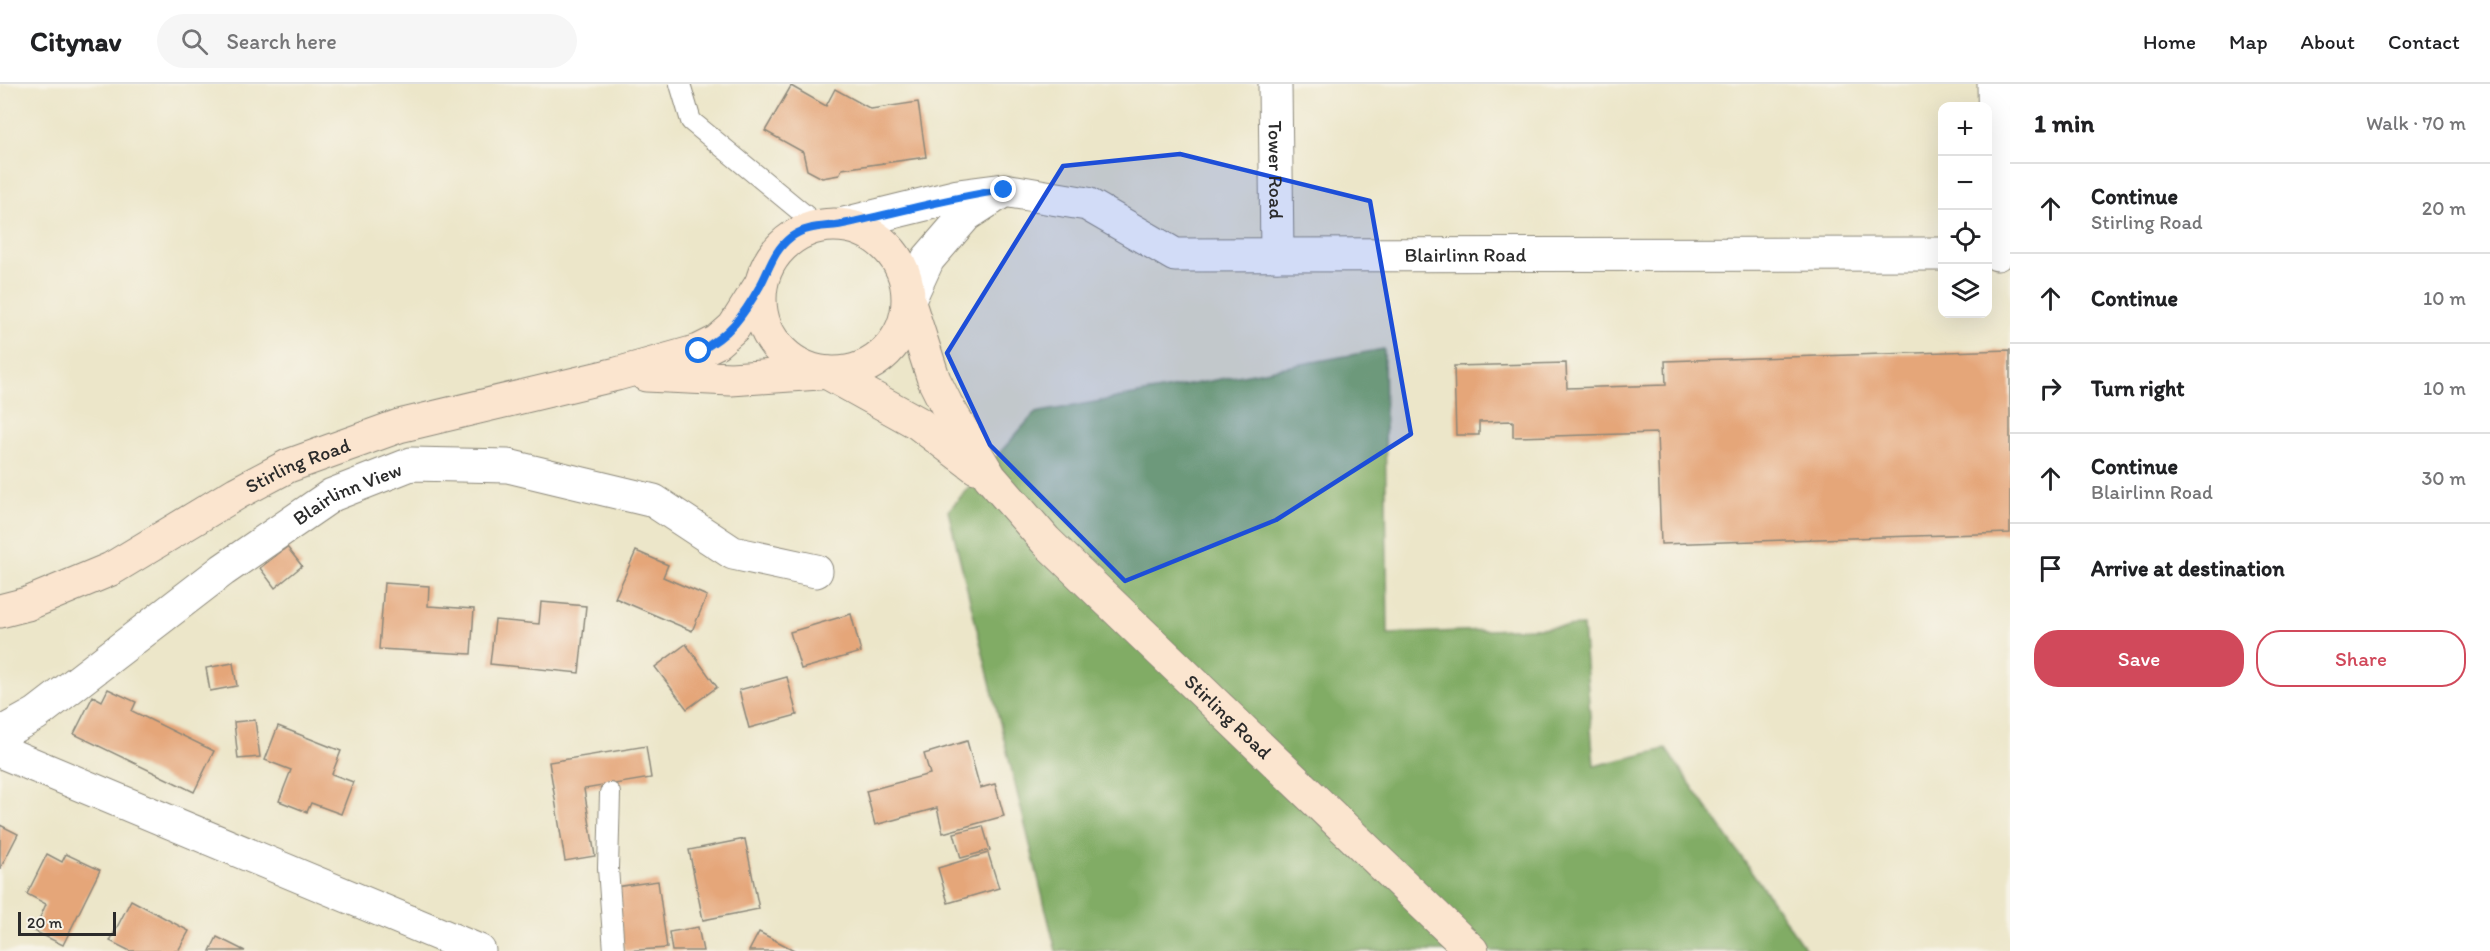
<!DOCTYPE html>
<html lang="en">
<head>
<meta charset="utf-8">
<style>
  :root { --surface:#fff; --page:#f6f6f6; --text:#202124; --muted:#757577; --line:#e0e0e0; --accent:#d1495b }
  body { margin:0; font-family:Itim,sans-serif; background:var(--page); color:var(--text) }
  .controls { position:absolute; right:18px; top:18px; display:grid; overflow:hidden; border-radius:12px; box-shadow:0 6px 24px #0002 }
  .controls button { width:54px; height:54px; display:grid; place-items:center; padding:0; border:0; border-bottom:2px solid var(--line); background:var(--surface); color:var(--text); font:30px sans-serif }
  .scale { position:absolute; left:18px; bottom:15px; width:98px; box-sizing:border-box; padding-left:6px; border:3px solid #2b2b2b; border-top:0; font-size:16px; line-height:21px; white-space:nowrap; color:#2b2b2b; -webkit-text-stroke:4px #f7f3e8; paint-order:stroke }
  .stop { position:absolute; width:18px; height:18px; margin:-14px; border:4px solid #1a73e8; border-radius:50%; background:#fff }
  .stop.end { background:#1a73e8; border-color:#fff; box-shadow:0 2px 6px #0008 }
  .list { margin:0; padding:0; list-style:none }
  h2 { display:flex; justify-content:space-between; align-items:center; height:78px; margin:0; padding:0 24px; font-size:26px }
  h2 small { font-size:20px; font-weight:400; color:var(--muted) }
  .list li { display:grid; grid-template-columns:39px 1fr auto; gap:18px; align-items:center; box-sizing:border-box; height:90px; padding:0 24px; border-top:2px solid var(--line) }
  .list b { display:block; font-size:22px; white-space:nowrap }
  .list p { margin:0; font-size:20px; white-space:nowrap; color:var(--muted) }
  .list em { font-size:20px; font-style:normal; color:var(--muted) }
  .actions { display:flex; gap:12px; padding:18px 24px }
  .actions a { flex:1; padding:14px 0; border:2px solid var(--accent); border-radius:24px; text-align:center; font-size:21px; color:var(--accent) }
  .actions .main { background:var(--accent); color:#fff }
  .icon { flex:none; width:33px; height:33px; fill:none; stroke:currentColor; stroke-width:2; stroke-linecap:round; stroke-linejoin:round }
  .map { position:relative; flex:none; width:2010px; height:867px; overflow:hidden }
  header { display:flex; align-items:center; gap:36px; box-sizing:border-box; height:84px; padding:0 30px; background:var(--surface); border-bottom:2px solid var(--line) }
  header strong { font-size:28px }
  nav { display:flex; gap:33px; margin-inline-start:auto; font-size:21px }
  .search { width:420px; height:54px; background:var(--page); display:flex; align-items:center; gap:15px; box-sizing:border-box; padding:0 21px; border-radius:33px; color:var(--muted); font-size:22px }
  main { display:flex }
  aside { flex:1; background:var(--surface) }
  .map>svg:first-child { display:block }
  .forest { fill:#81ac65; stroke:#566c48; stroke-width:1.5 }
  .building { fill:#e5a679 }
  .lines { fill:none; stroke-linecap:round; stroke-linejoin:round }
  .lane-casing { stroke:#8c887a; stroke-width:22 }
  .street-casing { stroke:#8c887a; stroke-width:35 }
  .secondary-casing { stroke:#8c887a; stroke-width:35 }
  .lane { stroke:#fff; stroke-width:20 }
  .street { stroke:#fff; stroke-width:33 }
  .secondary { stroke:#fbe5cf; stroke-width:33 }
  .route { stroke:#1a73e8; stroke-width:8 }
  .marked { fill:#1d4ed8; fill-opacity:0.2; stroke:#1d4ed8; stroke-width:4.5; stroke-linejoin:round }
  .labels { text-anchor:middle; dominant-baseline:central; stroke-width:4.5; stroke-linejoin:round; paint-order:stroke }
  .street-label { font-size:20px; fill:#2b2b2b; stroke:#f7f3e8 }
</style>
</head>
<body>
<header>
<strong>Citynav</strong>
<div class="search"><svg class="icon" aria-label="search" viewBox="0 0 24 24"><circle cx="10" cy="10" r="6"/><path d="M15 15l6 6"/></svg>Search here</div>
<nav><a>Home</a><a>Map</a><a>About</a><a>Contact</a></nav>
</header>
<main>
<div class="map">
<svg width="2010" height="867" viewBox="0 0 2010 867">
  <rect width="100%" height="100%" fill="#f7f3e8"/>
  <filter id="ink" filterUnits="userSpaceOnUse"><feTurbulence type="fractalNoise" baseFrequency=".0167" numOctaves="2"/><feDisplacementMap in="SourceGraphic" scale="12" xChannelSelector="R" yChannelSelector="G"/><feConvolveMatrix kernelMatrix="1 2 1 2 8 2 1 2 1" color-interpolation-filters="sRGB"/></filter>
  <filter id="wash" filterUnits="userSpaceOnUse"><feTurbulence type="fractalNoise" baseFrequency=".008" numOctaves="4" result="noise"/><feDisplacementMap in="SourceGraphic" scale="24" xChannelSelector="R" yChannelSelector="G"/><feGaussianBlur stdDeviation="1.35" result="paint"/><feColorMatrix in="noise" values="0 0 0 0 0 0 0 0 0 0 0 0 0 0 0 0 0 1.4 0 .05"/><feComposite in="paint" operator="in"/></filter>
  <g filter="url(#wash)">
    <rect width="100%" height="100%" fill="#ece6c9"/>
    <path class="forest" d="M 1384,265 L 1388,550 L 1583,542 L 1594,682 L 1666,665 L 1807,867 L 1056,867 L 948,427 L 1035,329 Z"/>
    <g id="blocks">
      <g class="building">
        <path d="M 791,2 L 826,22 L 835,5 L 871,25 L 918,18 L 926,73 L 842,85 L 839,91 L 822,94 L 807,86 L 803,68 L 765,47 Z"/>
        <path d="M 2010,266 L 2010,449 L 1661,460 L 1657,349 L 1513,353 L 1513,337 L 1479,338 L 1479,351 L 1456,351 L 1454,282 L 1566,279 L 1567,304 L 1666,301 L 1665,277 Z"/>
        <path d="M 287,463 L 302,482 L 275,504 L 260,484 Z"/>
        <path d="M 636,467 L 668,481 L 663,493 L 707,512 L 692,547 L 615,514 Z"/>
        <path d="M 384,499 L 429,502 L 428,522 L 474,525 L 471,570 L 379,565 Z"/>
        <path d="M 541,518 L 586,522 L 579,589 L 490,580 L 495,536 L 539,540 Z"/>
        <path d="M 851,530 L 861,568 L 801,585 L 790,548 Z"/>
        <path d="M 686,560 L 717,603 L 687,625 L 655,583 Z"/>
        <path d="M 233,579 L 237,602 L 210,607 L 206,584 Z"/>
        <path d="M 787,593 L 797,631 L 749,644 L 739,606 Z"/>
        <path d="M 108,605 L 136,618 L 132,627 L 214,667 L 194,708 L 74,650 L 93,612 L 102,617 Z"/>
        <path d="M 255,636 L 260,673 L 238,675 L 234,638 Z"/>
        <path d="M 278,642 L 341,667 L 332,690 L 353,698 L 341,730 L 311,719 L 307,728 L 279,717 L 291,686 L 265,676 Z"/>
        <path d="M 967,657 L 980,704 L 995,700 L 1004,732 L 943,749 L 937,724 L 875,741 L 866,707 L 930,690 L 924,670 Z"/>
        <path d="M 646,662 L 651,694 L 584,705 L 595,772 L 565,777 L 549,678 Z"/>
        <path d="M 0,741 L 18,750 L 0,785 Z"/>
        <path d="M 983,742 L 990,766 L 961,774 L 954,749 Z"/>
        <path d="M 745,755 L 759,825 L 703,836 L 689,766 Z"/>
        <path d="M 988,769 L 999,804 L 948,819 L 938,784 Z"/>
        <path d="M 47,770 L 62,778 L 66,770 L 100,786 L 63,861 L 34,847 L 46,820 L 27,810 Z"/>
        <path d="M 658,797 L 667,864 L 624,867 L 615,803 Z"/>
        <path d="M 131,816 L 189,847 L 178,867 L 130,867 L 110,857 Z"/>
        <path d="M 698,843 L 703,867 L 672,867 L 669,848 Z"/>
        <path d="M 759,848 L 796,867 L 749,867 Z"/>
        <path d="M 217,853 L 245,867 L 210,867 Z"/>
      </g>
    </g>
  </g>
  <g filter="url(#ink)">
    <use href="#blocks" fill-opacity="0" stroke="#8c887a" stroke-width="1.5"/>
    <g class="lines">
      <defs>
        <g id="lane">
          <path d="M 680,0 L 691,37 L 817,141"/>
          <path d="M 610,709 L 608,784 L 614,867"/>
        </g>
        <g id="street">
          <path id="s1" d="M 1275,0 L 1277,171"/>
          <path d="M 1994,0 L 1997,170"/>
          <path id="s2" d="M 844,140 L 958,112 L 1004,106 L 1087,120 L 1175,171 L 1942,170"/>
          <path d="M 909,216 L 928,175 L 966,131 L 1000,109"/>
          <path id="s3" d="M 0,650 L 36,630 L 223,486 L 332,411 L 411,380 L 508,382 L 654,417 L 733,469 L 816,487"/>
          <path d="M 0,667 L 479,867"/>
        </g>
        <g id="secondary">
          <circle cx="834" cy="215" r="74"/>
          <path id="s4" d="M 909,219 L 934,296 L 946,320 L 990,393 L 1046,457 L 1472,867"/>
          <path d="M 828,289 L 918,339 L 976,383"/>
          <path d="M 646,291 L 731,295 L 819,289"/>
          <path id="s5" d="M 0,527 L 27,520 L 111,485 L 237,409 L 288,382 L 399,342 L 617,290 L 699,267 L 717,258 L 734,243 L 761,200"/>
        </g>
      </defs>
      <use href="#lane" class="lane-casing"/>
      <use href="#street" class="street-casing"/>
      <use href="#secondary" class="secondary-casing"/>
      <use href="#lane" class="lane"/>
      <use href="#street" class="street"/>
      <use href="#secondary" class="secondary"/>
    </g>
  </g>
  <g class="lines" filter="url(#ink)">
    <path class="route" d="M 699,267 C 730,251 743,232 760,202 C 770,184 773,167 791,153 C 809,140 828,144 848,139 C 900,128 951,113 1004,106"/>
  </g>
  <path class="marked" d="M 1180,70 L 1370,117 L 1411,350 L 1276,436 L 1125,497 L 990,361 L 947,269 L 1063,82 Z"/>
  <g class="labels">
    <g class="street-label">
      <text stroke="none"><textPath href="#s1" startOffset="86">Tower Road</textPath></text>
      <text stroke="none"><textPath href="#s2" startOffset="640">Blairlinn Road</textPath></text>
      <text stroke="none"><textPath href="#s5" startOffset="333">Stirling Road</textPath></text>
      <text stroke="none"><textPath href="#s3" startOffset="424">Blairlinn View</textPath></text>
      <text stroke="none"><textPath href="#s4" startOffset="531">Stirling Road</textPath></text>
    </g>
  </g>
</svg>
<div class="controls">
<button>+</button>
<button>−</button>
<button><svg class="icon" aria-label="locate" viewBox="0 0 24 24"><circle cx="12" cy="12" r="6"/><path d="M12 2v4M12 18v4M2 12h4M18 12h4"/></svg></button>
<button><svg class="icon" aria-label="layers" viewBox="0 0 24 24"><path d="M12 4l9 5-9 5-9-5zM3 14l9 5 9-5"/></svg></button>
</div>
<div class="scale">20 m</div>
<div class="stop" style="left:699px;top:267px"></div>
<div class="stop end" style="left:1004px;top:106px"></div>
</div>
<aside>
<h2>1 min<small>Walk · 70 m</small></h2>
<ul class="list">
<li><svg class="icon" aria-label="ahead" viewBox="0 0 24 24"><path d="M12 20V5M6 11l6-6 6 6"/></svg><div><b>Continue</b><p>Stirling Road</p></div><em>20 m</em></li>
<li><svg class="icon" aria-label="ahead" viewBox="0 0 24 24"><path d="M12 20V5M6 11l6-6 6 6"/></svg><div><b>Continue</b></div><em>10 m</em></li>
<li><svg class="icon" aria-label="right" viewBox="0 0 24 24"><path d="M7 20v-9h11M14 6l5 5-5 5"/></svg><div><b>Turn right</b></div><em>10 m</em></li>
<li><svg class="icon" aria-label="ahead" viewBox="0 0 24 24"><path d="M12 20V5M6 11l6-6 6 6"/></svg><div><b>Continue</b><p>Blairlinn Road</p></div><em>30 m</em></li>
<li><svg class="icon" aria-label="arrive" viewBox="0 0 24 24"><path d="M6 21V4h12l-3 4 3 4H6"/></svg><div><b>Arrive at destination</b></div></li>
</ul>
<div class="actions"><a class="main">Save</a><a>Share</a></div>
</aside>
</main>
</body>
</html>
